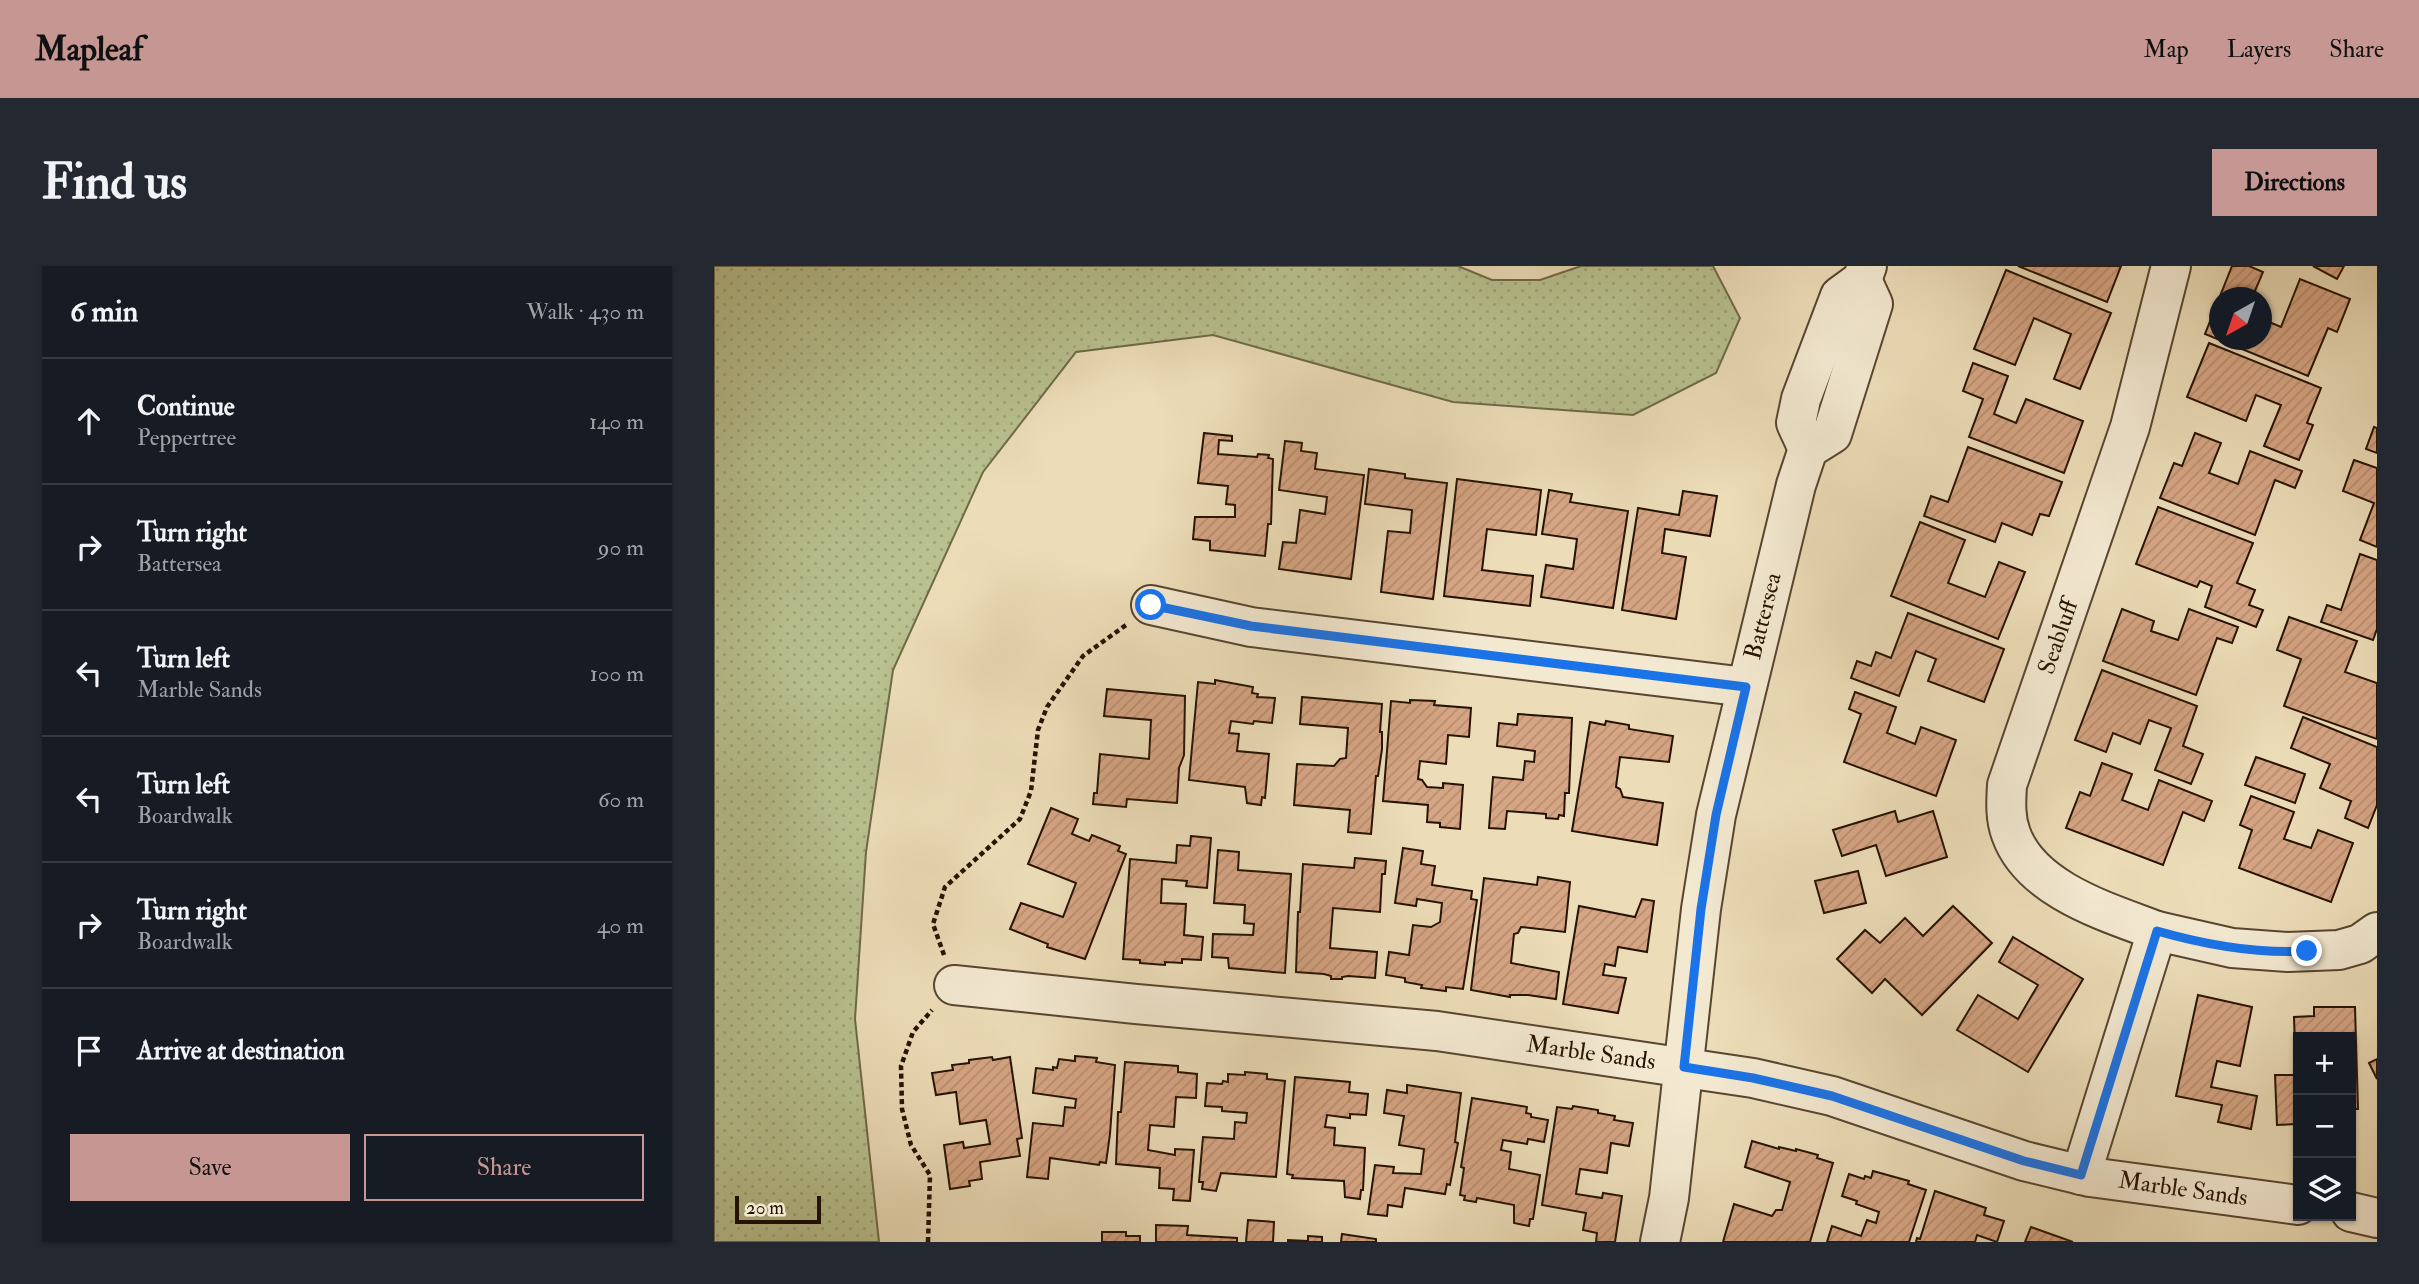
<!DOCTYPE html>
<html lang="en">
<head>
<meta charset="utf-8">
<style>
  :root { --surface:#171b24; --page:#242831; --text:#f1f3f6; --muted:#9ea1a6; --line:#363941; --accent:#c59692 }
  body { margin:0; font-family:"IM FELL Double Pica",serif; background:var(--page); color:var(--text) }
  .controls { position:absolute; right:21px; bottom:21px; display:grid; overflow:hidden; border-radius:0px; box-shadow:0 2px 5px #0004 }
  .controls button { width:63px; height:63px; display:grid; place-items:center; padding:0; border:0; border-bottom:2px solid var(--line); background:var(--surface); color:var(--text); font:35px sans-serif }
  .compass { position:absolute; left:1495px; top:21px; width:63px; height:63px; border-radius:50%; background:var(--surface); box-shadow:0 2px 5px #0004; rotate:220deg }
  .scale { position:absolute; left:21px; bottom:18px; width:86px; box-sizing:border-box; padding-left:7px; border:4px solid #261202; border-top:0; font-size:19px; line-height:24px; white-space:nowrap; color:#261202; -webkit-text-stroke:5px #f3e9d1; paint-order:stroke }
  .stop { position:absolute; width:21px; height:21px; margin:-16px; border:5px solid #1a73e8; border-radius:50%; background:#fff }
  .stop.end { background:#1a73e8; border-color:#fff; box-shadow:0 2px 7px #0008 }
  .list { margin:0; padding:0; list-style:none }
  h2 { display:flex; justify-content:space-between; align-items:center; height:91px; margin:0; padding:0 28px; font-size:30px }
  h2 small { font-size:23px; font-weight:400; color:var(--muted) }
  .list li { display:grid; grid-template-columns:46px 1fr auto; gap:21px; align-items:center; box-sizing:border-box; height:126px; padding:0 28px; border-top:2px solid var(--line) }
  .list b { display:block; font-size:26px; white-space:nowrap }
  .list p { margin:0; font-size:23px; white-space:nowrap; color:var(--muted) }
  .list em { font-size:23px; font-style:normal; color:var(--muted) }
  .actions { display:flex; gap:14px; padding:21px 28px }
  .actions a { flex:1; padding:16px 0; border:2px solid var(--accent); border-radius:0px; text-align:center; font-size:24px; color:var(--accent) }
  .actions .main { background:var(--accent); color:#111 }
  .icon { flex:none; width:38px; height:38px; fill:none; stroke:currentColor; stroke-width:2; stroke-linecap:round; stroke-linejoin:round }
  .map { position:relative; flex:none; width:1663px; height:976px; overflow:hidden; border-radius:0px }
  header { display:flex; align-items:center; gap:42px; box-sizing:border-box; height:98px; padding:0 35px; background:var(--accent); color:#111 }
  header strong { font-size:33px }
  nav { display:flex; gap:38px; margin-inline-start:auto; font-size:24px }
  .intro { display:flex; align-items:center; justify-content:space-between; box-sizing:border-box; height:168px; padding:0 42px }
  h1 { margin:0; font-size:49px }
  .button { padding:18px 32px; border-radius:0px; background:var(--accent); color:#111; font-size:24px; font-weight:700 }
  main { display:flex; gap:42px; padding:0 42px }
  aside { flex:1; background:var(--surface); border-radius:0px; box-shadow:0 2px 5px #0004 }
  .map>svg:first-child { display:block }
  .grass { fill:url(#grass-dots); stroke:#6f6a48; stroke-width:2 }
  .building { fill:url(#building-hatch); stroke:#261202; stroke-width:2 }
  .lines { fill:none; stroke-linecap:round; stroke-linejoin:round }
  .minor-casing { stroke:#584530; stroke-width:42 }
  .path { stroke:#261202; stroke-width:4.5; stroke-dasharray:5 3.5; stroke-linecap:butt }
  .minor { stroke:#f3e9d1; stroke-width:38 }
  .route { stroke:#1a73e8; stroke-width:9 }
  .labels { text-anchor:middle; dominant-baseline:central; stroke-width:7; stroke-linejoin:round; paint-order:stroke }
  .street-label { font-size:24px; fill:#261202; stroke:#f3e9d1 }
</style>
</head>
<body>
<header>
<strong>Mapleaf</strong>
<nav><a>Map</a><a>Layers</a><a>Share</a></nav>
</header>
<div class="intro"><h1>Find us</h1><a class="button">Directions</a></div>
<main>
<aside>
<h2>6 min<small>Walk · 430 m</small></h2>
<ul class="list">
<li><svg class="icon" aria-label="ahead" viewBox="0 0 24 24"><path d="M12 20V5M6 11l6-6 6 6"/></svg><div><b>Continue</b><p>Peppertree</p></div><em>140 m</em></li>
<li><svg class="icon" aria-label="right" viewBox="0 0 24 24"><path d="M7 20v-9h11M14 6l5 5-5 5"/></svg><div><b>Turn right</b><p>Battersea</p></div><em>90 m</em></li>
<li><svg class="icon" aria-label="left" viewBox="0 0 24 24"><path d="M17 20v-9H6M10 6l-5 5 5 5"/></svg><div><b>Turn left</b><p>Marble Sands</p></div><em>100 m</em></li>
<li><svg class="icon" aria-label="left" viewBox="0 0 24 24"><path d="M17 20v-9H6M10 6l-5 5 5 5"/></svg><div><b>Turn left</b><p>Boardwalk</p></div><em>60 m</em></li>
<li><svg class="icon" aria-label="right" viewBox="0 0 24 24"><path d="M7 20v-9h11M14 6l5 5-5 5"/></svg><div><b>Turn right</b><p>Boardwalk</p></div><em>40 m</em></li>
<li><svg class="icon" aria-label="arrive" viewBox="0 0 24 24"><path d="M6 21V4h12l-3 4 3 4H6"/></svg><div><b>Arrive at destination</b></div></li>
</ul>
<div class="actions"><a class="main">Save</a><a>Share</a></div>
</aside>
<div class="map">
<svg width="1663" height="976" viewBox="0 0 1663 976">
  <defs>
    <pattern id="grass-dots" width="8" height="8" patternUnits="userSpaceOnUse" patternTransform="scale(1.75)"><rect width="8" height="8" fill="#b8c18f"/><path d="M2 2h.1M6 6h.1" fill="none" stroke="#9ea57a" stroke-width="1.8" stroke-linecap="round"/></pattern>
    <pattern id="building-hatch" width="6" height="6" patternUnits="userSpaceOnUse" patternTransform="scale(1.75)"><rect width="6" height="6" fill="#d6a584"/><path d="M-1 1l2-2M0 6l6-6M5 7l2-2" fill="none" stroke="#b88d70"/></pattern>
  </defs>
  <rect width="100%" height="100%" fill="#ecddb8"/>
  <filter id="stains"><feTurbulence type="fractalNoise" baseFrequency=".00286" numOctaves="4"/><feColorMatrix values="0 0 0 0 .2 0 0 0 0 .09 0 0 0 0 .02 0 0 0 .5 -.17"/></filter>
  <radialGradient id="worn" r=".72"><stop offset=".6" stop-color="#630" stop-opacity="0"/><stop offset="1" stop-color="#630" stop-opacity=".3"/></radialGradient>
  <path class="grass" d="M 0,0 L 744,0 L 778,14 L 826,14 L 867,0 L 999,0 L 1026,52 L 1002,107 L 919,149 L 739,136 L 499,69 L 362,86 L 269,206 L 179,404 L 152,586 L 141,753 L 165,976 L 0,976 Z"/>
  <g class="building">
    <path d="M 1304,0 L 1407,0 L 1393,36 Z"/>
    <path d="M 1518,0 L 1535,0 L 1549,6 L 1538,32 L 1506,32 L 1506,74 L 1548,74 L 1548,53 L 1567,61 L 1586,13 L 1636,33 L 1623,66 L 1614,62 L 1594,110 L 1491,68 Z"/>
    <path d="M 1599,0 L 1630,0 L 1623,13 Z"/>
    <path d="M 1292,4 L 1397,47 L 1366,123 L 1340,113 L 1357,68 L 1320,52 L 1301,99 L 1260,83 Z"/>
    <path d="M 1495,77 L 1607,122 L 1593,157 L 1599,159 L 1585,194 L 1550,180 L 1567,139 L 1542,129 L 1532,155 L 1473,131 Z"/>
    <path d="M 1259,97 L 1294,110 L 1280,148 L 1302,157 L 1312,133 L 1369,155 L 1350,207 L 1255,171 L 1269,133 L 1249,125 Z"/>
    <path d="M 1660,161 L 1663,162 L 1663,187 L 1652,183 Z"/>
    <path d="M 490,167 L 518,170 L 518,175 L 505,174 L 504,188 L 543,191 L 544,188 L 555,189 L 554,192 L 559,193 L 557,258 L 554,258 L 551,290 L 496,284 L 496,275 L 479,273 L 481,251 L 521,251 L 521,239 L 512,238 L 514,220 L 484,217 Z"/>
    <path d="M 1481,167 L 1507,177 L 1495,207 L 1524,218 L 1536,185 L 1588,205 L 1581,222 L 1561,214 L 1541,269 L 1446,232 L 1460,197 L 1468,200 Z"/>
    <path d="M 571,175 L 588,177 L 587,185 L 603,187 L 601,203 L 650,209 L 637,313 L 565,303 L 569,276 L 582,277 L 586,244 L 611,248 L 613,231 L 565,224 Z"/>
    <path d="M 1254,181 L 1348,216 L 1335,250 L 1326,248 L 1318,269 L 1288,257 L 1281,276 L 1210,250 L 1217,230 L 1234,236 Z"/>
    <path d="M 1640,194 L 1663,202 L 1663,281 L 1646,274 L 1660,237 L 1629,225 Z"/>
    <path d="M 655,203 L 691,208 L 691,212 L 733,217 L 719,333 L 667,326 L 674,265 L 696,267 L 698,244 L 651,238 Z"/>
    <path d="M 743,213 L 827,224 L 822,269 L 773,263 L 768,304 L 819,310 L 816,340 L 730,330 Z"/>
    <path d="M 835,224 L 858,228 L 856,236 L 914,245 L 899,342 L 827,331 L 832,299 L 859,303 L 863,273 L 828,268 Z"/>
    <path d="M 969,225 L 1003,230 L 996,270 L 951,263 L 948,287 L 972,291 L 962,353 L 908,344 L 924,242 L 965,249 Z"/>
    <path d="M 1444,241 L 1539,277 L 1523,317 L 1541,324 L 1535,339 L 1549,344 L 1542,361 L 1491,341 L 1498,320 L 1486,315 L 1483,321 L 1422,298 Z"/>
    <path d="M 1206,256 L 1251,274 L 1234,317 L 1271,331 L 1285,296 L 1311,306 L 1284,373 L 1177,330 Z"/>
    <path d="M 1646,288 L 1663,294 L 1663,363 L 1659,374 L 1607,356 L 1613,339 L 1627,344 Z"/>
    <path d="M 1408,343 L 1440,355 L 1437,365 L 1464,374 L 1475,343 L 1524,361 L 1518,377 L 1503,372 L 1482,429 L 1389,395 Z"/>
    <path d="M 1194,347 L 1290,383 L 1270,436 L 1214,415 L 1222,393 L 1202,385 L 1185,430 L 1137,412 L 1143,395 L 1157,400 L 1162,386 L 1177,392 Z"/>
    <path d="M 1575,351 L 1643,375 L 1631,406 L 1663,417 L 1663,473 L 1570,440 L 1587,393 L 1563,384 Z"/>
    <path d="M 1388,404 L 1483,440 L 1469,480 L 1489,488 L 1477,518 L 1441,504 L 1457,462 L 1435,454 L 1426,478 L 1399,467 L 1392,486 L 1361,474 Z"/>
    <path d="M 501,414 L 539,421 L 538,427 L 544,428 L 543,431 L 561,432 L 558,457 L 540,455 L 539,458 L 517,455 L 515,467 L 525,468 L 523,485 L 555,488 L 551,532 L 548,531 L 547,539 L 533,537 L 531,521 L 475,514 L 484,416 L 501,418 Z"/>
    <path d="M 393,423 L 471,430 L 470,489 L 465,502 L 463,537 L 413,533 L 412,541 L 379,538 L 380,527 L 383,527 L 386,488 L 435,493 L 437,454 L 390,450 Z"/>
    <path d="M 1141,426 L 1182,441 L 1173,467 L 1201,478 L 1207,461 L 1242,474 L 1222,530 L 1130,496 L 1147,448 L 1135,443 Z"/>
    <path d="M 588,431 L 668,438 L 666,466 L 668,466 L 668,483 L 664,510 L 662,510 L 657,568 L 634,566 L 636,544 L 580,539 L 583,498 L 620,500 L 626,493 L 632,492 L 634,462 L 586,458 Z"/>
    <path d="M 696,434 L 721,435 L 720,439 L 757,442 L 755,471 L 734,469 L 732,498 L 706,495 L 704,513 L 708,514 L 713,521 L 729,522 L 729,517 L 749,519 L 746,563 L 726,561 L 726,557 L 713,556 L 714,539 L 669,535 L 677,435 L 696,437 Z"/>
    <path d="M 804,448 L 858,452 L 855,527 L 851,527 L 850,550 L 845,549 L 844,553 L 832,552 L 832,548 L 793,545 L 791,563 L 775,562 L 779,511 L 809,514 L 811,495 L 820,496 L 821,485 L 783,480 L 785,457 L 803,459 Z"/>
    <path d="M 1589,451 L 1663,481 L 1663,539 L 1654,562 L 1631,552 L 1637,535 L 1606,522 L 1616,498 L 1577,482 Z"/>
    <path d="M 892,455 L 915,459 L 915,463 L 959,470 L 955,496 L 906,491 L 902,521 L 906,523 L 909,531 L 949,537 L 943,579 L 858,565 L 876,456 L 891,459 Z"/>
    <path d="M 1542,491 L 1591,508 L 1581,537 L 1531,519 Z"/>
    <path d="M 1388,497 L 1418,508 L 1408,534 L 1434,544 L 1445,514 L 1498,535 L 1490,555 L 1469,546 L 1449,599 L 1352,562 L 1366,526 L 1376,530 Z"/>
    <path d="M 1537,530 L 1580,546 L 1570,573 L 1597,582 L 1604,564 L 1639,577 L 1617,636 L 1525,602 L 1538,564 L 1526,559 Z"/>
    <path d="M 337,542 L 364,553 L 358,568 L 375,575 L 378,569 L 406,580 L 404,585 L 412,588 L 371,693 L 333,681 L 334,678 L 296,663 L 307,637 L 349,651 L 362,617 L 314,598 Z"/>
    <path d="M 1181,545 L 1184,556 L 1219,545 L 1233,591 L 1172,610 L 1162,579 L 1128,590 L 1119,564 Z"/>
    <path d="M 477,570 L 497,572 L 493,622 L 472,620 L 473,615 L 448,613 L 447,637 L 472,638 L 470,669 L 489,671 L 487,694 L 468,693 L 468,697 L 451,696 L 451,699 L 426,697 L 426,694 L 409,693 L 416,593 L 462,597 L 463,579 L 476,580 Z"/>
    <path d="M 689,582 L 709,585 L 707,598 L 721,600 L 718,619 L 758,625 L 757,633 L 763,634 L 749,723 L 732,721 L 732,725 L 707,722 L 708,719 L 691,716 L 691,712 L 672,709 L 675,686 L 695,689 L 699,659 L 717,661 L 726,656 L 728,637 L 703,633 L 702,640 L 681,637 Z"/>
    <path d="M 504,584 L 525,586 L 524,604 L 577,608 L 571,707 L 515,702 L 514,692 L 498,691 L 499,668 L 539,669 L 540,658 L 530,657 L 531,639 L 500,637 Z"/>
    <path d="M 641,592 L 672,595 L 671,608 L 668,608 L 666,646 L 619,642 L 616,682 L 663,686 L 661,712 L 634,710 L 628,711 L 628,713 L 617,713 L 617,710 L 610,708 L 582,706 L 584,646 L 586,646 L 589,598 L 640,602 Z"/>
    <path d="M 1144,605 L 1152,637 L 1110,647 L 1101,615 Z"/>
    <path d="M 824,611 L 856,616 L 851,666 L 807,661 L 804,667 L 800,668 L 797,697 L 845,706 L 842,733 L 814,729 L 796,729 L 796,731 L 757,724 L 770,612 L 823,619 Z"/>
    <path d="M 928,633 L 940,635 L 933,686 L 904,681 L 901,700 L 891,698 L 889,709 L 912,712 L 904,747 L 849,738 L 865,640 L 921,651 Z"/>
    <path d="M 1239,640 L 1278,677 L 1208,749 L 1171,713 L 1158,727 L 1123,693 L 1151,664 L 1166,677 L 1191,652 L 1209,670 Z"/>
    <path d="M 1299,671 L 1369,713 L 1314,806 L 1243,764 L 1264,729 L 1304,753 L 1324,719 L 1285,696 Z"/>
    <path d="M 1484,729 L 1538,741 L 1526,800 L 1503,795 L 1497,821 L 1543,830 L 1537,863 L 1504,856 L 1508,839 L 1462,830 Z"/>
    <path d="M 1600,741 L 1641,741 L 1644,843 L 1637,843 L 1637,771 L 1584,771 L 1584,782 L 1581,782 L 1580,751 L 1600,750 Z"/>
    <path d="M 361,790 L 383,792 L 382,796 L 401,799 L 396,868 L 392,897 L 386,896 L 385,899 L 336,892 L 334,913 L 313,911 L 319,857 L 349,860 L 351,841 L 361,842 L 362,833 L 319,827 L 322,802 L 339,804 L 339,801 L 343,802 L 345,793 L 361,795 Z"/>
    <path d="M 278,791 L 279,794 L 296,791 L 308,872 L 303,873 L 306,890 L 266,896 L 268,913 L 255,915 L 256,920 L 236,923 L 230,879 L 249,876 L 250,882 L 276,878 L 272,854 L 246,858 L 242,826 L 222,829 L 218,807 L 239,804 L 238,799 L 255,797 L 255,794 Z"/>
    <path d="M 1663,793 L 1663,813 L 1655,797 Z"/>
    <path d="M 411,796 L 464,800 L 464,806 L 483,808 L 482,832 L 462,831 L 460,861 L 436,859 L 434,884 L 461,889 L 461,883 L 480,884 L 476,935 L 459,934 L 460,923 L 445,922 L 446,902 L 402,898 L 404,846 L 407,846 Z"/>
    <path d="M 531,806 L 553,808 L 553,813 L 571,815 L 562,911 L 507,907 L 502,925 L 488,923 L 489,916 L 485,916 L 489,871 L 520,873 L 521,856 L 532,857 L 533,847 L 508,845 L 508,841 L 491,840 L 493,817 L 508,818 L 509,815 L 514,816 L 514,808 L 531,809 Z"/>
    <path d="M 1561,809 L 1584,809 L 1584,858 L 1563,859 Z"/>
    <path d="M 581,811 L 636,816 L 635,826 L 654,828 L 652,849 L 636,848 L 636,852 L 613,849 L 611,861 L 621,862 L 620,879 L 651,882 L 649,924 L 647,924 L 646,933 L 631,931 L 630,915 L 578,912 L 579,909 L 573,908 Z"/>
    <path d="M 693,819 L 747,827 L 741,876 L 744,877 L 736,919 L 733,918 L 731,928 L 691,922 L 688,941 L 674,939 L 673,950 L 654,948 L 661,899 L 680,901 L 679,907 L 707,908 L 710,883 L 685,879 L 690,850 L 670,847 L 673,824 L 693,827 Z"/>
    <path d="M 758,832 L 813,841 L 812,847 L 817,848 L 817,851 L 834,854 L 830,876 L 814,873 L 813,878 L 789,874 L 787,884 L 797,886 L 795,903 L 826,909 L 819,953 L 816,953 L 815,960 L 800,957 L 800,939 L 763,932 L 762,936 L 750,934 L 751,930 L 746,929 L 750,902 L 747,901 Z"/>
    <path d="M 859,840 L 884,844 L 884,847 L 901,850 L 900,854 L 919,857 L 915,880 L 897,877 L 893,907 L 866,903 L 862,928 L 888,932 L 889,927 L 908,930 L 901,976 L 882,976 L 883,967 L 869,964 L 872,947 L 828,939 L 843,841 L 858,843 Z"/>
    <path d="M 1038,875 L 1065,883 L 1065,881 L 1082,885 L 1082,883 L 1104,889 L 1103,892 L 1119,897 L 1096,976 L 1009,976 L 1020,938 L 1058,950 L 1062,944 L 1068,944 L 1076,916 L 1031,901 Z"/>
    <path d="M 1159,905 L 1195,915 L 1194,918 L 1212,924 L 1195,976 L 1113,976 L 1118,960 L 1147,970 L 1153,954 L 1162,957 L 1165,946 L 1142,938 L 1143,935 L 1128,930 L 1135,908 L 1150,913 L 1151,910 L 1157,912 Z"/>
    <path d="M 1221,925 L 1272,942 L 1270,949 L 1290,955 L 1283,976 L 1263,969 L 1261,976 L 1202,976 L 1203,972 L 1206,973 Z"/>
    <path d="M 534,954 L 560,956 L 559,976 L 532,976 Z"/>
    <path d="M 442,959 L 474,960 L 473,969 L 523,972 L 523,976 L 442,976 Z"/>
    <path d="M 1317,961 L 1359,976 L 1311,976 Z"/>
    <path d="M 388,966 L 412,966 L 412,970 L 426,970 L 426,976 L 388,976 Z"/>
    <path d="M 628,968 L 662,973 L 662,976 L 627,976 Z"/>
    <path d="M 594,970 L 608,971 L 608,976 L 574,976 L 574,974 L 594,975 Z"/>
  </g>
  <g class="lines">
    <defs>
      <g id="minor">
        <path d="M 1094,183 L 1082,157 L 1087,133 L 1126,30 L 1148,14 L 1153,0"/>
        <path d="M 437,339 L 537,361 L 1032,421"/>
        <path d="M 1443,665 C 1393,646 1317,624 1297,568 C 1291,552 1292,536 1293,519 L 1416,161 L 1457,0"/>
        <path d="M 240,719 L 422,738 L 723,765 L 1039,812 L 1118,830 L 1310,895 L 1376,911 L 1584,939"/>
        <path d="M 1367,909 L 1443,665 L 1518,682 L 1574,686 L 1625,684 L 1646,678 L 1663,666"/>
        <path d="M 1637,946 L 1663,952"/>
        <path d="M 946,976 L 955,932 L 987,643 L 1002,549 L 1082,219 L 1094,183 L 1118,168 L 1159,38 L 1148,14"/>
      </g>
    </defs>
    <use href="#minor" class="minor-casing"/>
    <g class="path">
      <path d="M 230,689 L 219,658 L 231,621 L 306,553 L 317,525 L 324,464 L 333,441 L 369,390 L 412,359"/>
      <path d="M 214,976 L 216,909 L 197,879 L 188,843 L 187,800 L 199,766 L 218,744"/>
    </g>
    <use href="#minor" class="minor"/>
  </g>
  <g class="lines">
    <path class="route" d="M 437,339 L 537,360 L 1032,421 L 1002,549 L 987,643 L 970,801 L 1039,812 L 1118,830 L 1310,895 L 1367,909 L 1443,665 C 1492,679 1543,688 1593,685"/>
  </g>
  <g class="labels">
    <g class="street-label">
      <text transform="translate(1049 350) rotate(-76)">Battersea</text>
      <text transform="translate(1344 371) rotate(-71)">Seabluff</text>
      <text transform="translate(877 787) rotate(8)">Marble Sands</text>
      <text transform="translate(1469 923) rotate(8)">Marble Sands</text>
    </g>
  </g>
  <rect width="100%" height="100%" filter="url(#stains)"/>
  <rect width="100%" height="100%" fill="url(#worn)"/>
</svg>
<div class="controls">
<button>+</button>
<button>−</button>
<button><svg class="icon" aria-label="layers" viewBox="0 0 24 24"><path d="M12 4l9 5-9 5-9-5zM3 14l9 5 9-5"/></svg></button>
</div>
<svg class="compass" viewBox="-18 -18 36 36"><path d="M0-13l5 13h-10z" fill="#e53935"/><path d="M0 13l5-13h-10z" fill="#9ea1a6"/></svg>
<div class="scale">20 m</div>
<div class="stop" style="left:437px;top:339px"></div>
<div class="stop end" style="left:1593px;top:685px"></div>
</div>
</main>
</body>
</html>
